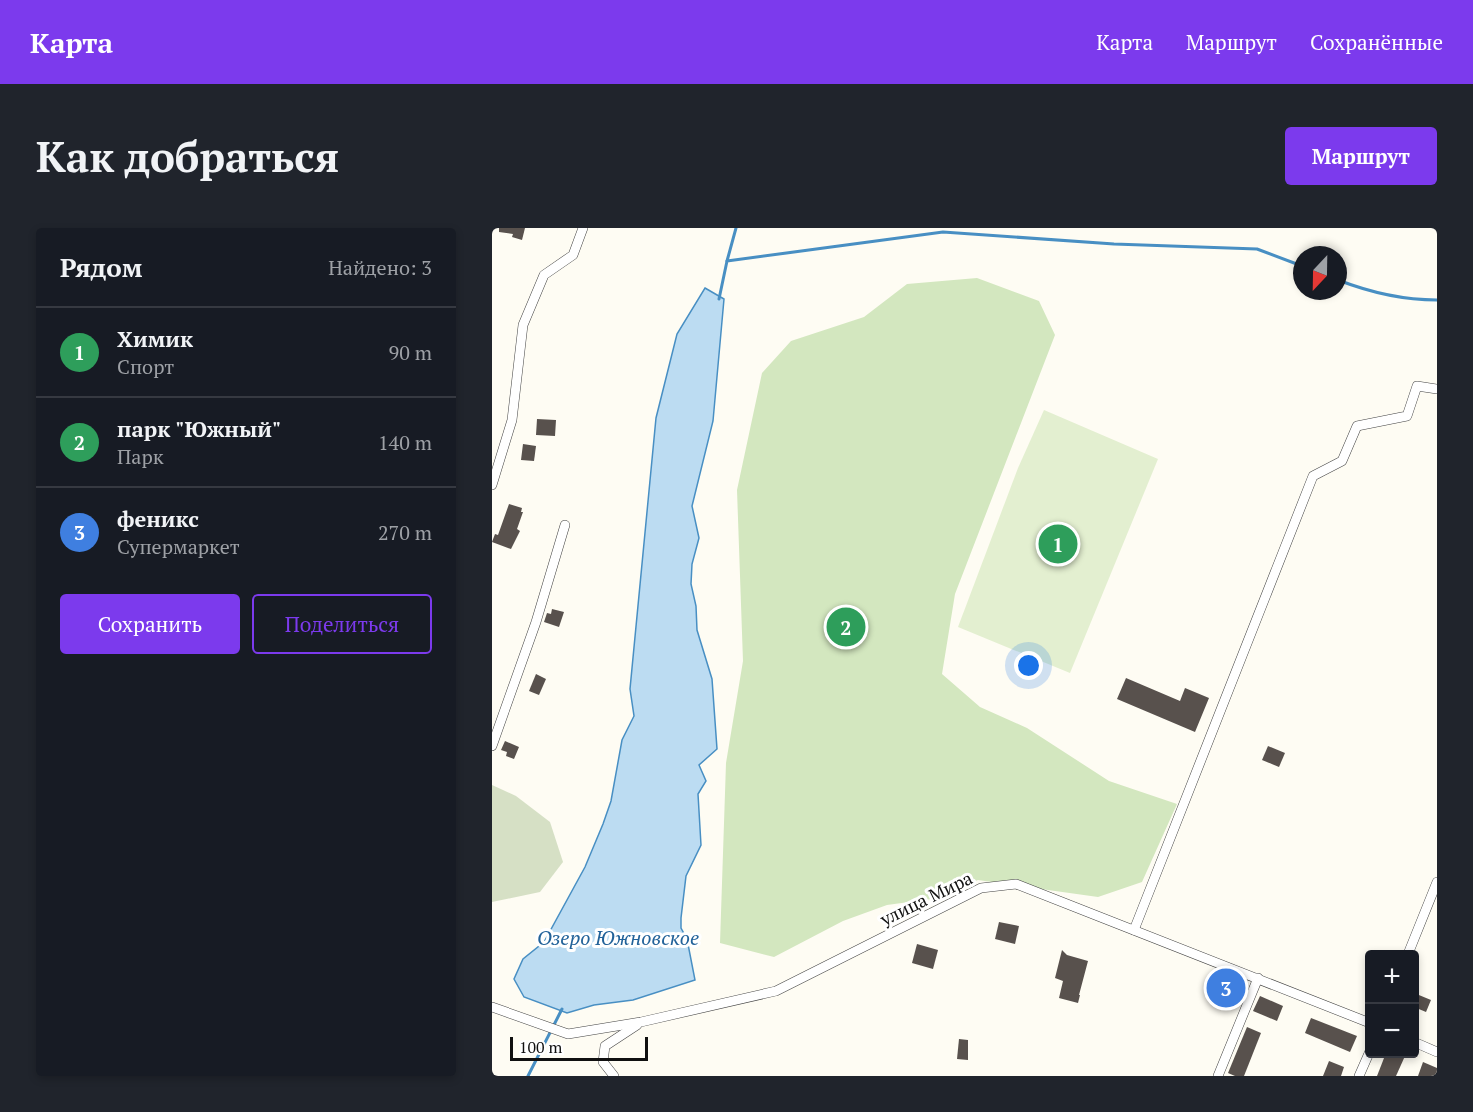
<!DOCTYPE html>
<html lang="ru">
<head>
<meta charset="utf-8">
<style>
  :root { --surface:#171b24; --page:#20242c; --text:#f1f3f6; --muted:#9ea1a6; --line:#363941; --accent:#7c3aed }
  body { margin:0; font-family:"PT Serif",serif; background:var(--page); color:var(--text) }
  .controls { position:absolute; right:18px; bottom:18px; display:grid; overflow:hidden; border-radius:6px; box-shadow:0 3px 9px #0003 }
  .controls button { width:54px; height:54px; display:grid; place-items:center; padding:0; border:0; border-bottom:2px solid var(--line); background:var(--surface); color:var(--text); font:30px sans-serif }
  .compass { position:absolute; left:801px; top:18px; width:54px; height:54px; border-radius:50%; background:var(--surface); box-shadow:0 3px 9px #0003; rotate:202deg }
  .scale { position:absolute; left:18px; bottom:15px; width:138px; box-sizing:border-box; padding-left:6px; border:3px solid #101010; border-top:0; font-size:16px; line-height:21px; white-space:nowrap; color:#101010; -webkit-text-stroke:4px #fff; paint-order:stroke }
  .you { position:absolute; left:537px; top:438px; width:21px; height:21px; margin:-15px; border:4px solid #fff; border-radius:50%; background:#1a73e8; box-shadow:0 0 0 9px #1a73e833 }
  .badge { display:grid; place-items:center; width:39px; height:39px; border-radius:50%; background:var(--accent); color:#fff; font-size:20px; font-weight:700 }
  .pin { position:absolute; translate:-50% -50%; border:3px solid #fff; box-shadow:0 2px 6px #0006 }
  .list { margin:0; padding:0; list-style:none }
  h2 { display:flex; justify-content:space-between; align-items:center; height:78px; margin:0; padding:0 24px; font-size:26px }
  h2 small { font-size:20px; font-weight:400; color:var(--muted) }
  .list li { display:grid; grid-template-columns:39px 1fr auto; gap:18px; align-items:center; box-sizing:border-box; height:90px; padding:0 24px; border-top:2px solid var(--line) }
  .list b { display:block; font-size:22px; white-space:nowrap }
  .list p { margin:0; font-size:20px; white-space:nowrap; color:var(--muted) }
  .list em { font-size:20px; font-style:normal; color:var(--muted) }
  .actions { display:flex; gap:12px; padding:18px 24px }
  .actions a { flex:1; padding:14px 0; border:2px solid var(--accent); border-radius:6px; text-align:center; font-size:21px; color:var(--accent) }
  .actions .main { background:var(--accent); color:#fff }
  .map { position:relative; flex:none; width:945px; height:848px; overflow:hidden; border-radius:6px }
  header { display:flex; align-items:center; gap:36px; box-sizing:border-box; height:84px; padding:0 30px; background:var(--accent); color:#fff }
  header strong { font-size:28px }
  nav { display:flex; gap:33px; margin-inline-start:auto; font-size:21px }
  .intro { display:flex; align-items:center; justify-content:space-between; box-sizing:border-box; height:144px; padding:0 36px }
  h1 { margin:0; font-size:42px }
  .button { padding:15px 27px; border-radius:6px; background:var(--accent); color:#fff; font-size:21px; font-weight:700 }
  main { display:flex; gap:36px; padding:0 36px }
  aside { flex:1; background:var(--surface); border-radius:6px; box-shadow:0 3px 9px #0003 }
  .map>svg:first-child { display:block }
  .green { fill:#d3e7bf }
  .cemetery { fill:#d6e0c5 }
  .pitch { fill:#e3efd0 }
  .water { fill:#bcdcf2; stroke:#488fc3; stroke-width:1.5 }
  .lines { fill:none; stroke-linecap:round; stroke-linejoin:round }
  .stream { stroke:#488fc3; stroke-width:3 }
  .building { fill:#58514d }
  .street-casing { stroke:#434343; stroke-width:10 }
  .street { stroke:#fff; stroke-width:9 }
  .labels { text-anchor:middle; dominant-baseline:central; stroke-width:6; stroke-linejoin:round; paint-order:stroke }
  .street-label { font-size:18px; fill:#101010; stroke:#fff }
  .water-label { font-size:20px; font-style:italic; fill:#226299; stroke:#fff }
</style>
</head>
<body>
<header>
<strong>Карта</strong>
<nav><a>Карта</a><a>Маршрут</a><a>Сохранённые</a></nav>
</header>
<div class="intro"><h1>Как добраться</h1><a class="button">Маршрут</a></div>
<main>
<aside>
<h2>Рядом<small>Найдено: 3</small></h2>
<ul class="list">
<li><span class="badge" style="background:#2e9e5b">1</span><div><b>Химик</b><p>Спорт</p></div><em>90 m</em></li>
<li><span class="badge" style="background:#2e9e5b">2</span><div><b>парк &quot;Южный&quot;</b><p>Парк</p></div><em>140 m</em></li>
<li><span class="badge" style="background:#3f7fe0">3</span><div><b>феникс</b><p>Супермаркет</p></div><em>270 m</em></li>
</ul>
<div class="actions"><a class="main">Сохранить</a><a>Поделиться</a></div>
</aside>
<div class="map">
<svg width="945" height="848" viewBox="0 0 945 848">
  <rect width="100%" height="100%" fill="#fefcf3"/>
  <path class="green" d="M 485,50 L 547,73 L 563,107 L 463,366 L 450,446 L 488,479 L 535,500 L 617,553 L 685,576 L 650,654 L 606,669 L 486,652 L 439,671 L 395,677 L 351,693 L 282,729 L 228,715 L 234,535 L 251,433 L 245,262 L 270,145 L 299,113 L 372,89 L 415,56 Z"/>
  <path class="cemetery" d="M 0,557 L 24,568 L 58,594 L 71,634 L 48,664 L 0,674 Z"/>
  <path class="pitch" d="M 552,182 L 666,231 L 578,445 L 466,399 L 526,240 Z"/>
  <path class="water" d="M 213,60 L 232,71 L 221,193 L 200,278 L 207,310 L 200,336 L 199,356 L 204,378 L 205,402 L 220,451 L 225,521 L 207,537 L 214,553 L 206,566 L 209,617 L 194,648 L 189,690 L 189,700 L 195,711 L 203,752 L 141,772 L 102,777 L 75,785 L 32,769 L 22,751 L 31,731 L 52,714 L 93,639 L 111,596 L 119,573 L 130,512 L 142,488 L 138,461 L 164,190 L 185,106 Z"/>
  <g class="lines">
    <g class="stream">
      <path d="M 235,33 L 244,0"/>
      <path d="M 846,52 C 877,64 911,72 945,72"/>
      <path d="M 227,71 L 235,33 L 451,4 L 622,16 L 765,21 L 810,38"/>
      <path d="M 36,848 L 70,781"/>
    </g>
  </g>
  <g class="building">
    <path d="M 7,0 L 33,0 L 30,12 L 20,9 L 21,6 L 7,4 Z"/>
    <path d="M 45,191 L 64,192 L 63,208 L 44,207 Z"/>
    <path d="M 31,216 L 44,218 L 42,233 L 29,232 Z"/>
    <path d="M 17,276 L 30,280 L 29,284 L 31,284 L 25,301 L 28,303 L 19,321 L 0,314 L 3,306 L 6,307 Z"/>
    <path d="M 60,381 L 72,384 L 67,399 L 52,394 L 55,385 L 59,386 Z"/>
    <path d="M 44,446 L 54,451 L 47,467 L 37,463 Z"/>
    <path d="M 634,450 L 688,473 L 693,460 L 717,470 L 703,504 L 625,471 Z"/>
    <path d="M 13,513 L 27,519 L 22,531 L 14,528 L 15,524 L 9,522 Z"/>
    <path d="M 776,518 L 793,525 L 787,539 L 770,532 Z"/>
    <path d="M 507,694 L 527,698 L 523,716 L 503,711 Z"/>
    <path d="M 425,716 L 446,722 L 441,741 L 420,735 Z"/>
    <path d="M 570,722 L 575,727 L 596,733 L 587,767 L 588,767 L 586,775 L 567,770 L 571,753 L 563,750 Z"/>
    <path d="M 725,750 L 749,760 L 743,776 L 718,766 Z"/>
    <path d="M 922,765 L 939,772 L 934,784 L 922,779 Z"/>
    <path d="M 768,768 L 791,778 L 785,793 L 761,783 Z"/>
    <path d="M 819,790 L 865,808 L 858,824 L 813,805 Z"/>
    <path d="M 755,799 L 769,805 L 752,848 L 743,848 L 736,845 Z"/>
    <path d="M 467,811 L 476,812 L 476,832 L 465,831 Z"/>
    <path d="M 894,825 L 907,825 L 913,828 L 904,848 L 885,848 Z"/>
    <path d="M 837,833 L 852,839 L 849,848 L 831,848 Z"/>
    <path d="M 931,834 L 945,840 L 945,848 L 926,848 Z"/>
  </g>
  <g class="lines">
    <defs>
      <g id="street">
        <path d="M 0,257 L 20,192 L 31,97 L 52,47 L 81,27 L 91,0"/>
        <path d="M 0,518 L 44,394 L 73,297"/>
        <path d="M 642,702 L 821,248 L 850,233 L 865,198 L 915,188 L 925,158 L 945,161"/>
        <path d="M 916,726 L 945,654"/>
        <path d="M 0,779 L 76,806 L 149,794 L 284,763 L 489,660 L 524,656 L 878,795"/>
        <path d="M 922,814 L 945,824"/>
        <path d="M 122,848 L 111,834 L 113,818 L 145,797"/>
        <path d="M 726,848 L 766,750"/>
        <path d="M 867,848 L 878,823"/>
      </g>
    </defs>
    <use href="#street" class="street-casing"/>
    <use href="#street" class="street"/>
  </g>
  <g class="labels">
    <g class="street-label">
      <text transform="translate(434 670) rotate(-26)">улица Мира</text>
    </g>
    <g class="water-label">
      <text x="126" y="709">Озеро Южновское</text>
    </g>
  </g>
</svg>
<div class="controls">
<button>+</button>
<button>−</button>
</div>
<svg class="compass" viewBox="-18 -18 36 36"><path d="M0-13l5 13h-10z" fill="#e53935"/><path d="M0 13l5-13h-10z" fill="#9ea1a6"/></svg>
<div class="scale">100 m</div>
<div class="you"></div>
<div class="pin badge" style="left:566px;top:316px;background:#2e9e5b">1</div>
<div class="pin badge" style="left:354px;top:399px;background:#2e9e5b">2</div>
<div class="pin badge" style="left:734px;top:760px;background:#3f7fe0">3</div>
</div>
</main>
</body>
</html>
